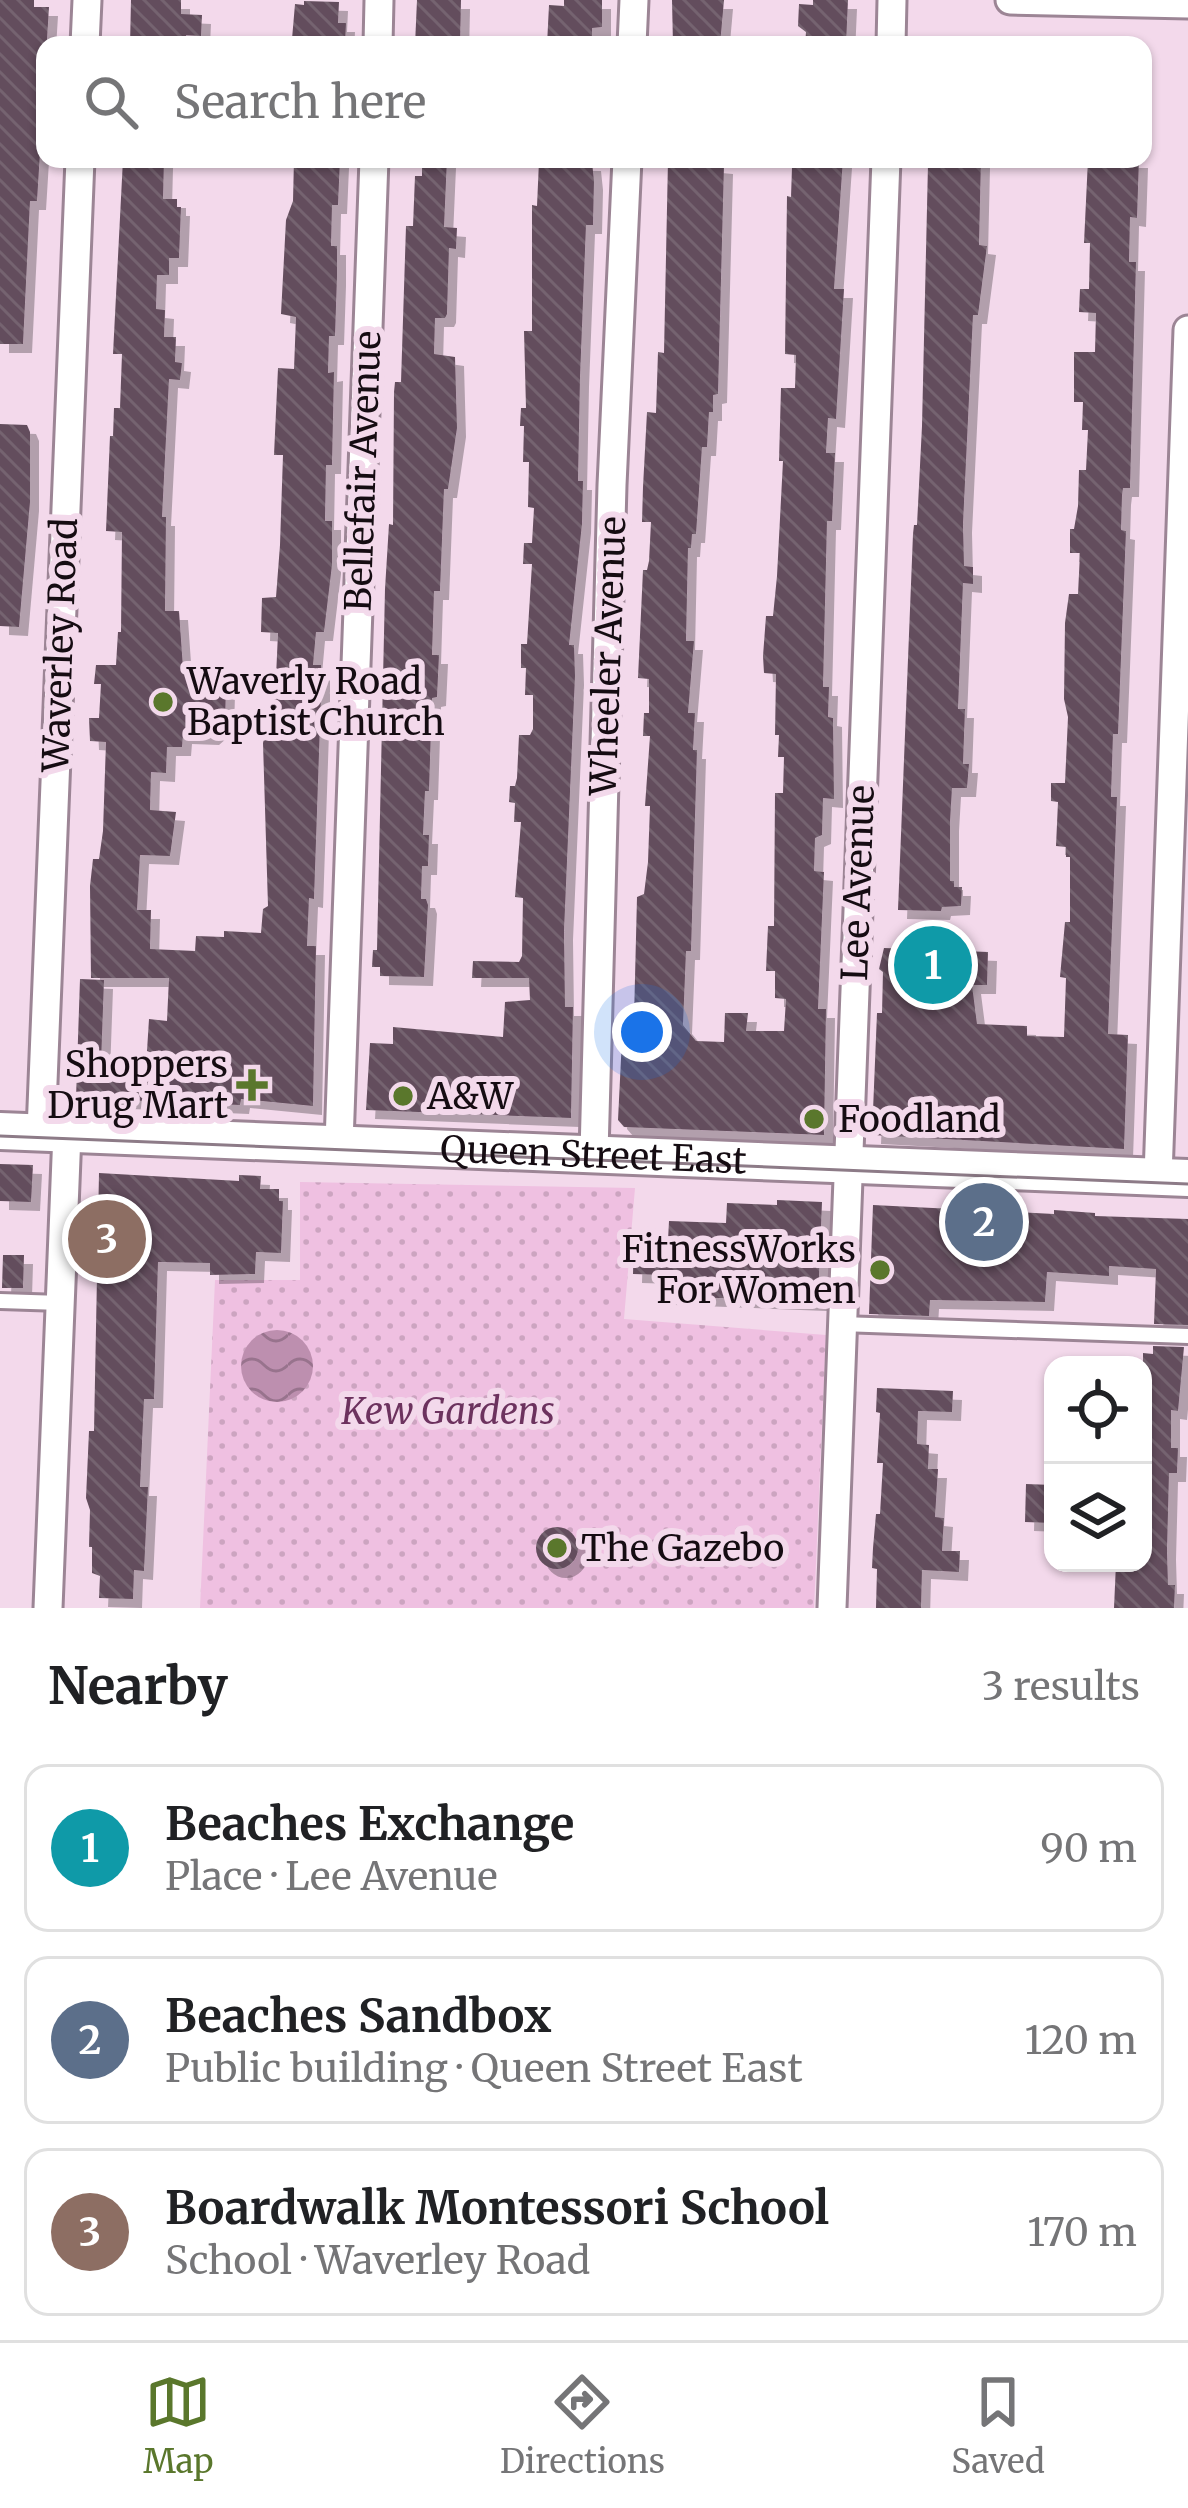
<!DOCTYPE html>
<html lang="en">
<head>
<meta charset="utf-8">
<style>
  :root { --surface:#fff; --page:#f2f2f2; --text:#202124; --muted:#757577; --line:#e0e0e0; --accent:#5a772c }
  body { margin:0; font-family:Merriweather,serif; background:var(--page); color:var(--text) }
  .controls { position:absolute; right:36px; bottom:36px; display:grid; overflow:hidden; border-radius:24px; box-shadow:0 3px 9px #0004 }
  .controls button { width:108px; height:108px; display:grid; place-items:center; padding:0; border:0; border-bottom:3px solid var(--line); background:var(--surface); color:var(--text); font:60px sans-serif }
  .you { position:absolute; left:642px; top:1032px; width:42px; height:42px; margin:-30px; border:9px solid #fff; border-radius:50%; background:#1a73e8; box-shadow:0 0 0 18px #1a73e833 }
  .badge { display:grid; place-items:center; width:78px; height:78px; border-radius:50%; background:var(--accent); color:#fff; font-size:39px; font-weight:700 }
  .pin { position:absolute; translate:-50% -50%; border:6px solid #fff; box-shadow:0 3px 12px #0006 }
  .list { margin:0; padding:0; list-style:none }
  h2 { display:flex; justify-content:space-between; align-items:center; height:156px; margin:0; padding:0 48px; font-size:51px }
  h2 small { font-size:39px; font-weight:400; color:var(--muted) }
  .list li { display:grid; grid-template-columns:78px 1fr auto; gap:36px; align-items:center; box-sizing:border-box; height:168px; margin:0 24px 24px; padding:0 24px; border:3px solid var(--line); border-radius:24px }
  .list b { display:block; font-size:45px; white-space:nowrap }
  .list p { margin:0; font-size:39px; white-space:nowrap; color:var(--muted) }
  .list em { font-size:39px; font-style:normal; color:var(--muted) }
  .icon { flex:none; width:66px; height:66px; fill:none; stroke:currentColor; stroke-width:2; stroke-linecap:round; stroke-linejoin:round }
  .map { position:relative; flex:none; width:1188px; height:1608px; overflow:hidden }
  .search { position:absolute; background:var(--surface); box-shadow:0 3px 9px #0004; left:36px; right:36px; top:36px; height:132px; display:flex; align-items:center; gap:30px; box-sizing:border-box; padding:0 42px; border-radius:24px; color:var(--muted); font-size:45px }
  .sheet { height:732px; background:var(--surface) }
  nav { display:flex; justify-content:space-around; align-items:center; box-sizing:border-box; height:168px; border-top:3px solid var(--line); background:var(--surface); font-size:33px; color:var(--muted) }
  nav a { display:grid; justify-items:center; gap:6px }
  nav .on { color:var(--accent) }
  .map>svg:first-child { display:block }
  .park { fill:url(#park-dots) }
  .water { fill:url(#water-waves) }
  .building { fill:url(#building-back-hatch); filter:url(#shadow) }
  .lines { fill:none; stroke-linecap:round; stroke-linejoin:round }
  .service-casing { stroke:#9c8595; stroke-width:20 }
  .minor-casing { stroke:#9c8595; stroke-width:33 }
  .secondary-casing { stroke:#9c8595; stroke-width:42 }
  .service { stroke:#fff; stroke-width:14 }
  .minor { stroke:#fff; stroke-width:27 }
  .secondary { stroke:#fff; stroke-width:36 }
  .tram { stroke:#8d7b87; stroke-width:3 }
  .poi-dot { fill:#5a772c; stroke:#f3d9eb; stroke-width:4.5 }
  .labels { text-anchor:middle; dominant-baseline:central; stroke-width:12; stroke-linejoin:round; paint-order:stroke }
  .street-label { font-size:36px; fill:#150c12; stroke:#f3d9eb }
  .poi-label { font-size:36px; fill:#150c12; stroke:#f3d9eb; text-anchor:start }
  .park-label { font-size:36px; font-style:italic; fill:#6c325e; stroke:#f3d9eb }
</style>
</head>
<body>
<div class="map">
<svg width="1188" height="1608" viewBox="0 0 1188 1608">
  <defs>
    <pattern id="park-dots" width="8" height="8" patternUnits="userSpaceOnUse" patternTransform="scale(3)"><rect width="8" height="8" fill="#efc0e1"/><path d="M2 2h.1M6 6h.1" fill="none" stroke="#cca4c0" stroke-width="1.8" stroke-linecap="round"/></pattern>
    <pattern id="water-waves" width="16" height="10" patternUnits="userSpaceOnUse" patternTransform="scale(3)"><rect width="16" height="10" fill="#bd8faf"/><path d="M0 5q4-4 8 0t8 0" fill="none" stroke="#98738d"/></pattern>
    <pattern id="building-back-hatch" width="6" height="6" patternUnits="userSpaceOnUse" patternTransform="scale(3)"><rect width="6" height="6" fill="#634e5d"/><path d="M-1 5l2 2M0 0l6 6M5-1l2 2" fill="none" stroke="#74636f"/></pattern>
    <filter id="shadow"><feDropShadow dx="9" dy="9" stdDeviation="0" flood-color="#0004"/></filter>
  </defs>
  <rect width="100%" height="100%" fill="#f3d9eb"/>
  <path class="park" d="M 300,1182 L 635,1188 L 624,1319 L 826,1335 L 814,1608 L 200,1608 L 215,1280 L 300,1280 Z"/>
  <circle class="water" cx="277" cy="1366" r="36"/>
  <g class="building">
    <path d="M 0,0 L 34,0 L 34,7 L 49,7 L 37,201 L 30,201 L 23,344 L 0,344 Z"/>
    <path d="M 131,0 L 181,0 L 181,14 L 202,15 L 201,36 L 186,35 L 186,45 L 130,45 Z"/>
    <path d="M 417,0 L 461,0 L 460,45 L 415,45 Z"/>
    <path d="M 564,0 L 602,0 L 602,27 L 592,28 L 592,45 L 547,45 L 549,5 L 564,6 Z"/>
    <path d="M 672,0 L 724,0 L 720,45 L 673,45 Z"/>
    <path d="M 813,0 L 848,0 L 846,45 L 805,45 L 806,32 L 798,26 L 799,4 L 813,5 Z"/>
    <path d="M 304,1 L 339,2 L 338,23 L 346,23 L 345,44 L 292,39 L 295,4 L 304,5 Z"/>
    <path d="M 123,159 L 164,159 L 163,199 L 177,199 L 177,207 L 181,207 L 179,258 L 169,258 L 169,275 L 157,275 L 156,309 L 165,310 L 164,337 L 176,337 L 175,362 L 182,363 L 180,380 L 169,379 L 162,517 L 166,517 L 165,611 L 179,611 L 183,668 L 212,670 L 226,685 L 225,723 L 210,736 L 183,735 L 182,747 L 167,747 L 166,773 L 151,772 L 150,810 L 176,812 L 170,856 L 140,855 L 137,910 L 151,910 L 150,949 L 195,951 L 196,936 L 224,937 L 224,931 L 261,933 L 263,909 L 268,906 L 263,743 L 265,735 L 269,735 L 271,698 L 275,699 L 278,633 L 261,632 L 262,598 L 276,597 L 280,545 L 283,455 L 274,455 L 278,368 L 294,369 L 296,317 L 281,314 L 286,220 L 293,201 L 294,159 L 340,159 L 338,205 L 332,205 L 331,246 L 337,246 L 337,277 L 335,336 L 329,336 L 328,373 L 334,372 L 332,465 L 326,465 L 325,521 L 332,521 L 332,565 L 324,632 L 316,632 L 313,665 L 321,665 L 321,695 L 314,899 L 309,898 L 307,946 L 316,946 L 313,1106 L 241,1099 L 240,1105 L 76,1098 L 80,979 L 104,980 L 101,1064 L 146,1067 L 149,1019 L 167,1021 L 169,978 L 91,978 L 90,886 L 93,859 L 99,859 L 103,831 L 106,742 L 90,741 L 89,718 L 99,718 L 101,684 L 94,684 L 96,665 L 116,665 L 118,632 L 121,632 L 122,532 L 106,531 L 110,436 L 113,436 L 114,408 L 120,408 L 122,354 L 113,354 Z"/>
    <path d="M 422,159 L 447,159 L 444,227 L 457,228 L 456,249 L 449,248 L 447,314 L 445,318 L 435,318 L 434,354 L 455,357 L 457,428 L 448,489 L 444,489 L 440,591 L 434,591 L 432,655 L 439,655 L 437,697 L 432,698 L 429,791 L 425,791 L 423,835 L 429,835 L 428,866 L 422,866 L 421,899 L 426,899 L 428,905 L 424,977 L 380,976 L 380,967 L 372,967 L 373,950 L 377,950 L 385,589 L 389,524 L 393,525 L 394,392 L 395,382 L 401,382 L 406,226 L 413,226 L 415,176 L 422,176 Z"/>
    <path d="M 809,159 L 843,159 L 834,289 L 844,289 L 836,419 L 828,418 L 826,453 L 835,453 L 832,521 L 827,521 L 823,687 L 829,687 L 828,717 L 833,718 L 834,799 L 823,798 L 822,835 L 815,838 L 814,871 L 824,872 L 818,1009 L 826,1009 L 824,1135 L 624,1127 L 618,1120 L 623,1018 L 634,1018 L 637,897 L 644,894 L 648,862 L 650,806 L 645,806 L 650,736 L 643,736 L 644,713 L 649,713 L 649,679 L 638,678 L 643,570 L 647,570 L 649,561 L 651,522 L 642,522 L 643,487 L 647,412 L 656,413 L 658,352 L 664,353 L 668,160 L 724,165 L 718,394 L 713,395 L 713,412 L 709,412 L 707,447 L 702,447 L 696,534 L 692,534 L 691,548 L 688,548 L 686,641 L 694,641 L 688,713 L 695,713 L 693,750 L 697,750 L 691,951 L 686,951 L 683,1025 L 696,1041 L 724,1042 L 725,1013 L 748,1013 L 746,1031 L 784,1031 L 786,999 L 775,998 L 775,971 L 766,971 L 768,926 L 774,926 L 775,793 L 783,793 L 784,757 L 778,757 L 779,735 L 775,735 L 776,674 L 764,673 L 763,656 L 766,616 L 773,616 L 777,576 L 783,461 L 779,461 L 781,388 L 795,388 L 796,355 L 785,354 L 787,196 L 791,197 L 792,167 L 809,165 Z"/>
    <path d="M 932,159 L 981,159 L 979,245 L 987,246 L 978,315 L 973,315 L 963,524 L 964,566 L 973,567 L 973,584 L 963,583 L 958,709 L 965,709 L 963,764 L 969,764 L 967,788 L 952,788 L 950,822 L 950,881 L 954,881 L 954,887 L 962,887 L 961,906 L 942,907 L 941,911 L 898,910 L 913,534 L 914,525 L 917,525 L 922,426 L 928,164 Z"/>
    <path d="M 1088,159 L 1139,159 L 1137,218 L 1130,217 L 1129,262 L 1136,262 L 1130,488 L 1123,488 L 1122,496 L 1121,530 L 1126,531 L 1118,734 L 1113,734 L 1111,797 L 1117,797 L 1108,1034 L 1128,1035 L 1124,1149 L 872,1135 L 877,1013 L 882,1013 L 883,972 L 879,969 L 884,948 L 988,952 L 987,985 L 972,985 L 977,1024 L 1027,1026 L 1027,1036 L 1064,1037 L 1066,978 L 1060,977 L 1065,922 L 1070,922 L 1070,857 L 1066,857 L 1066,847 L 1056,846 L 1058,802 L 1051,801 L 1051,783 L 1065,783 L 1068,717 L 1064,699 L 1065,623 L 1069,594 L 1078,594 L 1080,553 L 1070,553 L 1070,529 L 1074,529 L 1078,506 L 1079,470 L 1086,470 L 1088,430 L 1082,430 L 1083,402 L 1074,402 L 1074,352 L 1095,352 L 1096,313 L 1079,312 L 1080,289 L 1089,289 L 1090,243 L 1084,243 Z"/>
    <path d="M 539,161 L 592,162 L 594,181 L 593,225 L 586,225 L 580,378 L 578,481 L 583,481 L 582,524 L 569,645 L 574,645 L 575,676 L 564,931 L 565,1007 L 573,1007 L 571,1118 L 366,1110 L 370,1043 L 393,1044 L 393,1027 L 503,1037 L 505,1002 L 530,1000 L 529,978 L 472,978 L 473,961 L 519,962 L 522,956 L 523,898 L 515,897 L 521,822 L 514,822 L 515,803 L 509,802 L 510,786 L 515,786 L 517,778 L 519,735 L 530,735 L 533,729 L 533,695 L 525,695 L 526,668 L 521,668 L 521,644 L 527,644 L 532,564 L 523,564 L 524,543 L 532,543 L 534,508 L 528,507 L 529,462 L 523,462 L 524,426 L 520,426 L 521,408 L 526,408 L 524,331 L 532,331 L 532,205 L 537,206 Z"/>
    <path d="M 0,424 L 27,425 L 30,432 L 30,502 L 19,627 L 0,626 Z"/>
    <path d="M 0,1164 L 33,1165 L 31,1202 L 0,1201 Z"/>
    <path d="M 99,1173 L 239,1181 L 239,1175 L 261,1176 L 260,1189 L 279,1189 L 279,1201 L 283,1201 L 281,1253 L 256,1252 L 255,1274 L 210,1275 L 210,1263 L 158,1262 L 154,1399 L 144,1399 L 140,1487 L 148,1487 L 144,1571 L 134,1570 L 133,1599 L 99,1598 L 100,1576 L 92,1573 L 92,1547 L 89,1547 L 90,1510 L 86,1498 L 89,1431 L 94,1431 Z"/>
    <path d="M 777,1200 L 822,1202 L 818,1302 L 666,1296 L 666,1275 L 633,1274 L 634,1239 L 668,1240 L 669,1221 L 726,1223 L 727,1203 L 777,1205 Z"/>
    <path d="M 873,1205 L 1054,1214 L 1054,1210 L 1095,1213 L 1095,1216 L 1188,1219 L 1188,1325 L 1154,1324 L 1156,1269 L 1109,1266 L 1109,1276 L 1047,1272 L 1045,1302 L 930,1300 L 929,1316 L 869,1314 Z"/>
    <path d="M 3,1255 L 24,1255 L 23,1288 L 2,1288 Z"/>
    <path d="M 1153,1346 L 1184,1347 L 1178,1411 L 1171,1410 L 1171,1448 L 1178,1448 L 1177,1473 L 1169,1473 L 1167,1551 L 1168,1585 L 1175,1585 L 1174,1608 L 1114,1608 L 1116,1563 L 1143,1563 L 1143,1353 L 1153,1354 Z"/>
    <path d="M 877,1388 L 953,1391 L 952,1412 L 918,1411 L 917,1444 L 929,1445 L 928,1469 L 938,1469 L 935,1517 L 944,1518 L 942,1551 L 960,1551 L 959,1572 L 922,1570 L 921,1608 L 876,1608 L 877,1569 L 872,1568 L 873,1548 L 876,1514 L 880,1514 L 883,1463 L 877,1463 L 880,1413 L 876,1412 Z"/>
    <path d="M 1026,1484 L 1053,1485 L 1052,1523 L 1025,1522 Z"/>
    <circle cx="557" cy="1548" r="21"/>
  </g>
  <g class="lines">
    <defs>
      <g id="service">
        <path d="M 0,1301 L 61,1303"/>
        <path d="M 841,1324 L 1188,1336"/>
      </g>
      <g id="minor">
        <path d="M 1010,0 L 1188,4"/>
        <path d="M 85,45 L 87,0"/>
        <path d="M 378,45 L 379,0"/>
        <path d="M 632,45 L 634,0"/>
        <path d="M 891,45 L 892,0"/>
        <path d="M 41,1132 L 80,159"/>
        <path d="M 339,1143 L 374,159"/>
        <path d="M 594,1153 L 612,485 L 627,159"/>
        <path d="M 1158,1176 L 1188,330"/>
        <path d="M 48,1608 L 67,1133"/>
        <path d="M 832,1608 L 886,159"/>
      </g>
      <g id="secondary">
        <path id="s1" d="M 0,1131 L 1188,1178"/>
      </g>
    </defs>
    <use href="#service" class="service-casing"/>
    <use href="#minor" class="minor-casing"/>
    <use href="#secondary" class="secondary-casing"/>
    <use href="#service" class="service"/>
    <use href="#minor" class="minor"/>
    <use href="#secondary" class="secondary"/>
    <path class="tram" d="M 0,1136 L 1188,1184"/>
  </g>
  <g class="poi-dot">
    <circle cx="163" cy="702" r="12"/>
    <path d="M246 1067h12v12h12v12h-12v12h-12v-12h-12v-12h12z"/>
    <circle cx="403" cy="1096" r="12"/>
    <circle cx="814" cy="1119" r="12"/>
    <circle cx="880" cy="1270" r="12"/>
    <circle cx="557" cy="1548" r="12"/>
  </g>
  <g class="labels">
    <g class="street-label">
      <text transform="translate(363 471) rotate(-88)">Bellefair Avenue</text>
      <text transform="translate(60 645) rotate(-88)">Waverley Road</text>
      <text transform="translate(608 656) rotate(-88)">Wheeler Avenue</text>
      <text transform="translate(858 883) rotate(-88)">Lee Avenue</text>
      <text stroke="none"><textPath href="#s1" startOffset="594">Queen Street East</textPath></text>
    </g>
    <g class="poi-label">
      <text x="187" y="681">Waverly Road<tspan x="187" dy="41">Baptist Church</tspan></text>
      <text x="228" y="1064" text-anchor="end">Shoppers<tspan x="228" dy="41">Drug Mart</tspan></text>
      <text x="427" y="1096">A&amp;W</text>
      <text x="838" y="1119">Foodland</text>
      <text x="856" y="1249" text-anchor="end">FitnessWorks<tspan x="856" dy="41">For Women</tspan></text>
      <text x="581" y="1548">The Gazebo</text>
    </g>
    <g class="park-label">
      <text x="448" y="1411">Kew Gardens</text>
    </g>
  </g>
</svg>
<div class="controls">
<button><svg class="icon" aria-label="locate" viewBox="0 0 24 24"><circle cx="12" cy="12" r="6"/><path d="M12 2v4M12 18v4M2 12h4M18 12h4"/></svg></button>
<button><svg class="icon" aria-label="layers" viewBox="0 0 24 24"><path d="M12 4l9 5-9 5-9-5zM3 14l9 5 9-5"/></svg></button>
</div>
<div class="you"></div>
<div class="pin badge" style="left:933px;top:965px;background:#0f9aa8">1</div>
<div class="pin badge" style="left:984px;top:1222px;background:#5c6f8a">2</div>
<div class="pin badge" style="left:107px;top:1239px;background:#8d6e63">3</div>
<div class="search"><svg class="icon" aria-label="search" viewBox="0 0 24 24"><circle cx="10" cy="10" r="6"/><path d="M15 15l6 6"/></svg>Search here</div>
</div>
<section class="sheet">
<h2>Nearby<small>3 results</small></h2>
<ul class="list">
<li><span class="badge" style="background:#0f9aa8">1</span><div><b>Beaches Exchange</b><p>Place · Lee Avenue</p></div><em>90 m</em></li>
<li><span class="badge" style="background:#5c6f8a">2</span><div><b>Beaches Sandbox</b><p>Public building · Queen Street East</p></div><em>120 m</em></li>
<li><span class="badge" style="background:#8d6e63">3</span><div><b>Boardwalk Montessori School</b><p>School · Waverley Road</p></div><em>170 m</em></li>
</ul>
</section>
<nav>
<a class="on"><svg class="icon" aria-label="map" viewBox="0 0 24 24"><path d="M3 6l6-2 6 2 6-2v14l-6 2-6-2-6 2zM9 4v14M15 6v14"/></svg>Map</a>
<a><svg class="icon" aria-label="directions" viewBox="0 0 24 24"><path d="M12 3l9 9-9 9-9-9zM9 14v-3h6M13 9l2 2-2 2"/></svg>Directions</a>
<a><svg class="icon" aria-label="saved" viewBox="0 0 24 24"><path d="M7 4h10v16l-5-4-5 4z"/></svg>Saved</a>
</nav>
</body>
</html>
